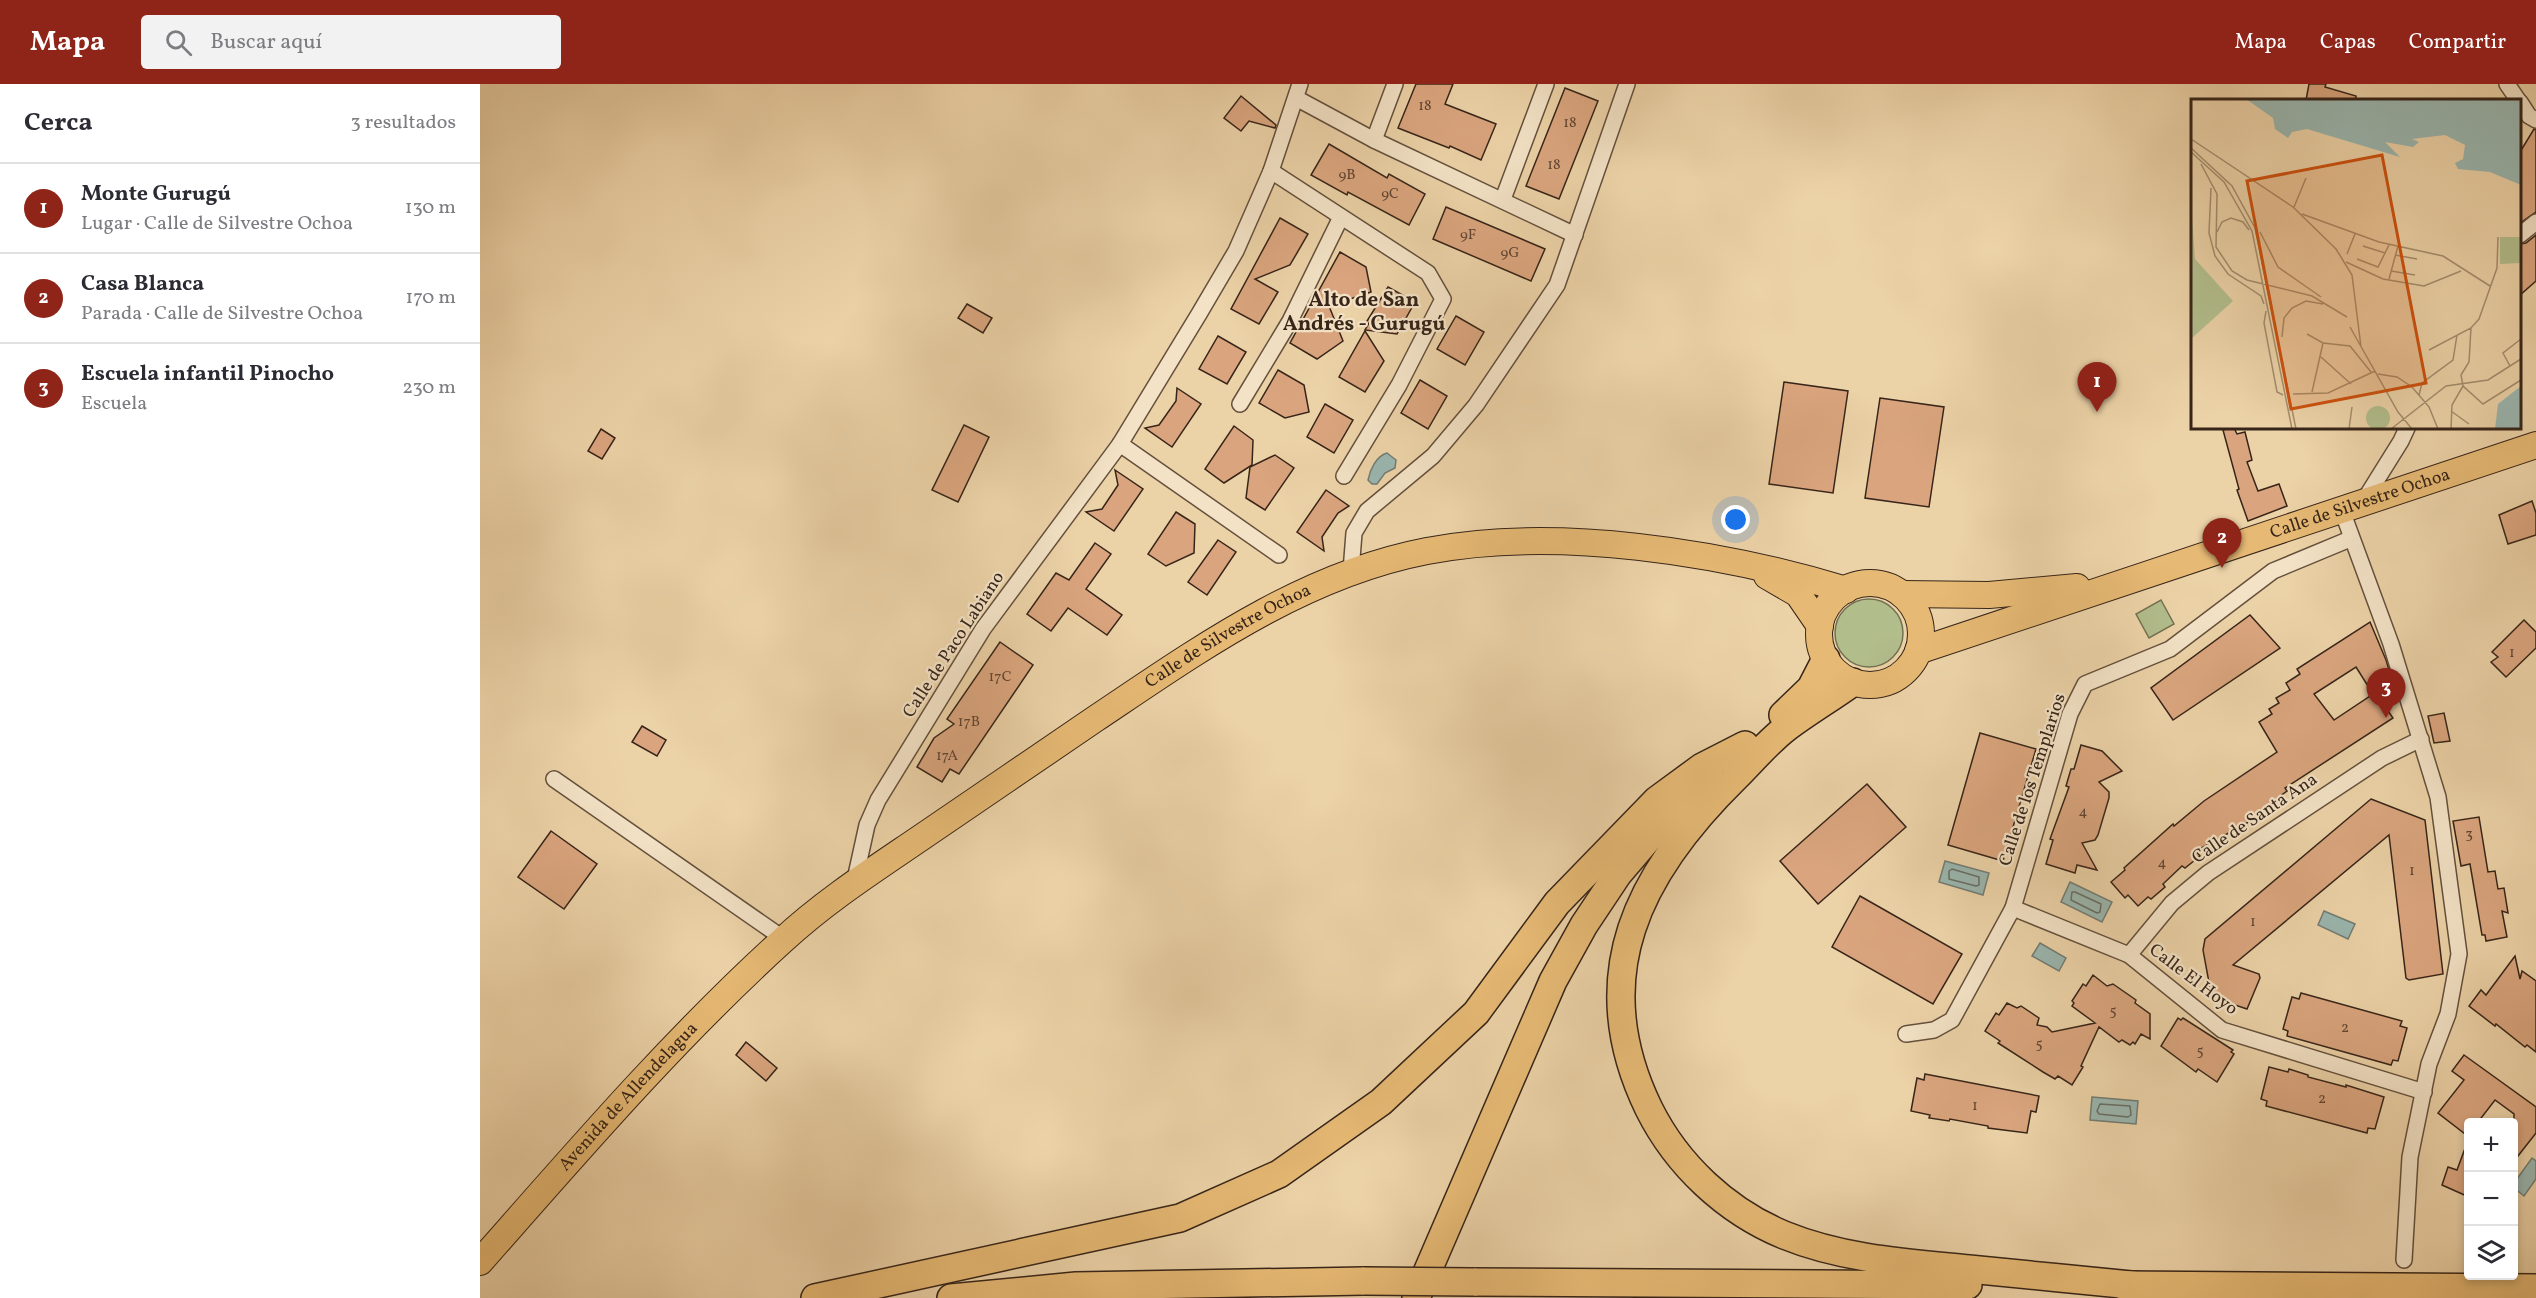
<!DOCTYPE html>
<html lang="es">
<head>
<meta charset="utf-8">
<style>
  :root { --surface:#fff; --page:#f2f2f3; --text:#2b2b33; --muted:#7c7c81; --line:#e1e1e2; --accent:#8f2418 }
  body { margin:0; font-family:Vollkorn,serif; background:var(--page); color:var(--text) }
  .controls { position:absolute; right:18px; bottom:18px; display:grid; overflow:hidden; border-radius:6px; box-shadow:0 3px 9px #0003 }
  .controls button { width:54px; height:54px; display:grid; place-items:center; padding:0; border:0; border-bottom:2px solid var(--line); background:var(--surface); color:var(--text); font:30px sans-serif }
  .you { position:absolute; left:1256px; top:436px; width:21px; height:21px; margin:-15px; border:4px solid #fff; border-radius:50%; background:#1a73e8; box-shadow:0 0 0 9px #1a73e833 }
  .badge { display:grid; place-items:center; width:39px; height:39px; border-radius:50%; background:var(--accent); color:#fff; font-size:20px; font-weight:700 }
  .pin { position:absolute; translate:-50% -50px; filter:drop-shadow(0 2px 3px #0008) }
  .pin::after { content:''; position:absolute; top:32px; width:21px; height:18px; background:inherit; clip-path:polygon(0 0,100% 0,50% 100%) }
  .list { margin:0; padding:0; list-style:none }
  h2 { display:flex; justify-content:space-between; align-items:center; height:78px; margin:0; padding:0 24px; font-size:26px }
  h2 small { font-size:20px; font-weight:400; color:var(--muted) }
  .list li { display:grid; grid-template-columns:39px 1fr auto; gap:18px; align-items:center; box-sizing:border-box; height:90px; padding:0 24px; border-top:2px solid var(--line) }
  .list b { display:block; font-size:22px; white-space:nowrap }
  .list p { margin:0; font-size:20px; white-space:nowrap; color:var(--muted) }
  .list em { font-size:20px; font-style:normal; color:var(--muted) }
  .icon { flex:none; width:33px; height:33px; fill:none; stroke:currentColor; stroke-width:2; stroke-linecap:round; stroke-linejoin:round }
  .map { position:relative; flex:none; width:2056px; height:1214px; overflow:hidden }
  header { display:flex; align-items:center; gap:36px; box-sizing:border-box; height:84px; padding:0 30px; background:var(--accent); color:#fff }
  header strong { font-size:28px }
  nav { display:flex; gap:33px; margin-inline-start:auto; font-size:21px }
  .search { width:420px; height:54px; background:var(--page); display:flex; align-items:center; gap:15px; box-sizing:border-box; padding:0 21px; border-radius:6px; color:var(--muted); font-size:22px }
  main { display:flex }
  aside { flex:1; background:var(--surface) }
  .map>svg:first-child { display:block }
  .green { fill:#b2bd8c; stroke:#747152; stroke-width:1.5 }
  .water { fill:#9ab6af; stroke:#727c73; stroke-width:1.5 }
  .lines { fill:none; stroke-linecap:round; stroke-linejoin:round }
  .shore { stroke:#686e64; stroke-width:1.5 }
  .building { fill:#daa57e; stroke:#372519; stroke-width:1.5; fill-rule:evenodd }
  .minor-casing { stroke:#64503c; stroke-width:18 }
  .trunk-casing { stroke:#372519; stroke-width:28 }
  .motorway-casing { stroke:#372519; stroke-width:30 }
  .minor { stroke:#f3e2c6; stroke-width:15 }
  .trunk { stroke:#e6b974; stroke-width:26 }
  .motorway { stroke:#e6b974; stroke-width:27 }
  .motorway-bridge-casing { stroke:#372519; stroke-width:30; stroke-linecap:butt }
  .motorway-bridge { stroke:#e6b974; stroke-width:27 }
  .labels { text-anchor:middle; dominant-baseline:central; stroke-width:4.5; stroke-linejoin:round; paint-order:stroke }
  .number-label { font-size:15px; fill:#604532 }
  .street-label { font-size:18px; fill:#372519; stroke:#f3e2c6 }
  .quarter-label { font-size:21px; font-weight:bold; fill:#372519; stroke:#f3e2c6 }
  .inset-road { fill:none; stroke:#a48d6e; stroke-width:1.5 }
  .view { fill:#cd510e; fill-opacity:0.15; stroke:#cd510e; stroke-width:3 }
  .inset-edge { fill:none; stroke:#372519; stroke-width:3 }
</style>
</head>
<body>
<header>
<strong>Mapa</strong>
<div class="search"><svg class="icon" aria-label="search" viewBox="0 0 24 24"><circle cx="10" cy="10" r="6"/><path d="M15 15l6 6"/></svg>Buscar aquí</div>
<nav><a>Mapa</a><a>Capas</a><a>Compartir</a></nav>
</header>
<main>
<aside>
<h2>Cerca<small>3 resultados</small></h2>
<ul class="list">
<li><span class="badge">1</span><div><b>Monte Gurugú</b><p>Lugar · Calle de Silvestre Ochoa</p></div><em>130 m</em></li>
<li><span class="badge">2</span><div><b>Casa Blanca</b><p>Parada · Calle de Silvestre Ochoa</p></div><em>170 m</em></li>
<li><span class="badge">3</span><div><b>Escuela infantil Pinocho</b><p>Escuela</p></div><em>230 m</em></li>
</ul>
</aside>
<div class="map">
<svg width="2056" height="1214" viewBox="0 0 2056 1214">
  <rect width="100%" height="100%" fill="#ecd2a7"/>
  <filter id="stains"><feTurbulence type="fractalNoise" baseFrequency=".00333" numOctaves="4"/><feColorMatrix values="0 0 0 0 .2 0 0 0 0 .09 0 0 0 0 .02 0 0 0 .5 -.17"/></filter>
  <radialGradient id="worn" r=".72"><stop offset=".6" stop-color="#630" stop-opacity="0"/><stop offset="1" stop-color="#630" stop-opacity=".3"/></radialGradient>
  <g class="green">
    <circle cx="1389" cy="549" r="34"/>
    <path d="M 1681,516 L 1694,540 L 1669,554 L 1656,530 Z"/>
  </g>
  <g class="water">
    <path d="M 907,369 L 916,376 L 915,384 L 905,389 L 897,400 L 892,400 L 888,396 C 890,386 896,372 907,369 Z"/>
    <path d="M 1465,777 L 1509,789 L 1503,811 L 1459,798 Z"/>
    <path d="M 1590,798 L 1632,818 L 1622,838 L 1581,818 Z"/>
    <path d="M 1844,827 L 1875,840 L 1868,855 L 1838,841 Z"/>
    <path d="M 1560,859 L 1586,874 L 1579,887 L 1552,872 Z"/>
    <path d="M 1612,1013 L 1658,1017 L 1656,1040 L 1610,1036 Z"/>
    <path d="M 2052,1074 L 2056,1077 L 2056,1095 L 2044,1112 L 2034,1104 L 2034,1099 Z"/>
  </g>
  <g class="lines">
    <g class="shore">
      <path d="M 1472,785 L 1499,793 L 1499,801 L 1496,802 L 1469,795 L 1469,787 Z"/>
      <path d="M 1592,808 L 1595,808 L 1621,820 L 1620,828 L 1617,829 L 1591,816 Z"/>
      <path d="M 1620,1020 L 1650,1022 L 1651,1031 L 1648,1033 L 1619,1030 L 1617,1027 Z"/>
    </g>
  </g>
  <g class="building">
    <path d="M 936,0 L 973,0 L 965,20 L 1016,40 L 1001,76 L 970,62 L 969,64 L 918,44 Z"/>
    <path d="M 1829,0 L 1846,0 L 1845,3 L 1876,12 L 1876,16 L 1826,16 Z"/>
    <path d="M 1085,4 L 1118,17 L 1079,115 L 1046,102 Z"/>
    <path d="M 761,12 L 796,41 L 795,44 L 769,37 L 761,47 L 744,34 Z"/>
    <path d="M 2054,45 L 2056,46 L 2056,128 L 2040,139 L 2040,68 Z"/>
    <path d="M 849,60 L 907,94 L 909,90 L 945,110 L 929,141 L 868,108 L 867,111 L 831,91 Z"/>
    <path d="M 966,123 L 1065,165 L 1051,197 L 953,155 Z"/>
    <path d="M 800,134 L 828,150 L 810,181 L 775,195 L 798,208 L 779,240 L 751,225 Z"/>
    <path d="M 2056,151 L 2056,197 L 2040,211 L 2040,160 L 2046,159 Z"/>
    <path d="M 860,168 L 886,183 L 891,208 L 849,222 L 863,257 L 837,275 L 810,259 Z"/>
    <path d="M 908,203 L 935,218 L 917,250 L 885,246 L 889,239 L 884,242 Z"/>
    <path d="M 487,220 L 512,234 L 503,249 L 478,234 Z"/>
    <path d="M 976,232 L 1004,248 L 985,281 L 957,265 Z"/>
    <path d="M 885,247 L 904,277 L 885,308 L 859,293 Z"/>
    <path d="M 738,252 L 766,268 L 747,300 L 719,285 Z"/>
    <path d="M 798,286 L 824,301 L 829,328 L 805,334 L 779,319 Z"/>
    <path d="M 940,296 L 967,312 L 948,345 L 921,329 Z"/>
    <path d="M 1304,298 L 1368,307 L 1353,409 L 1289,400 Z"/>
    <path d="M 697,304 L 721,320 L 692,363 L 665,344 L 679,341 L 696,317 Z"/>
    <path d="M 1400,314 L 1464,323 L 1449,423 L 1385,414 Z"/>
    <path d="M 845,320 L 873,336 L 854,369 L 827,353 Z"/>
    <path d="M 484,341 L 509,353 L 478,418 L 452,406 Z"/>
    <path d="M 754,342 L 773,356 L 772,381 L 744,399 L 725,385 Z"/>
    <path d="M 1750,344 L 1754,344 L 1757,350 L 1765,348 L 1772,376 L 1767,378 L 1778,407 L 1799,400 L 1807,422 L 1768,437 L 1757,406 L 1759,405 L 1743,346 Z"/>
    <path d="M 121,345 L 135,354 L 122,375 L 108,367 Z"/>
    <path d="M 795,371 L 814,384 L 785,426 L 766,414 L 770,383 Z"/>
    <path d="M 635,386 L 663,405 L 634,447 L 606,428 L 622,425 L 638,401 Z"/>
    <path d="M 846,406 L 869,422 L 858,429 L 842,453 L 844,467 L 817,448 Z"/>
    <path d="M 2052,417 L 2056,429 L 2056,451 L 2028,460 L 2019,431 Z"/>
    <path d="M 696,428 L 715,440 L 714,469 L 686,482 L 668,470 Z"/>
    <path d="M 738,456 L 756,468 L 727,511 L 708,498 Z"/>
    <path d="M 615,459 L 631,470 L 606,505 L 642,531 L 627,551 L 588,524 L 571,547 L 547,530 L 576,489 L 589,496 Z"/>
    <path d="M 1770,531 L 1800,564 L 1693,636 L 1671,604 Z"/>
    <path d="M 2044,536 L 2056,548 L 2056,564 L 2026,593 L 2011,578 L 2018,573 L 2012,568 Z"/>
    <path d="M 1890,538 L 1906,576 L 1918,616 L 1906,624 L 1913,634 L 1805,704 L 1807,707 L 1796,715 L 1797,718 L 1774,735 L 1716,767 L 1720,772 L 1705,784 L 1702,782 L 1683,800 L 1685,803 L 1671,815 L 1668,813 L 1658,822 L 1648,811 L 1645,814 L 1631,798 L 1645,786 L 1644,784 L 1693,740 L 1694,742 L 1724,717 L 1797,668 L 1779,638 L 1792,630 L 1789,625 L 1799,619 L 1796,614 L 1810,606 L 1806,599 L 1820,590 L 1817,585 ZM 1876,583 L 1893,610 L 1854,636 L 1834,610 Z"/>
    <path d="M 520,558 L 553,581 L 479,690 L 470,685 L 462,698 L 437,683 L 454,654 L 474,640 L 467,635 Z"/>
    <path d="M 1964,629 L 1970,657 L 1954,659 L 1948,632 Z"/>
    <path d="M 162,642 L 186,656 L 177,672 L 152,658 Z"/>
    <path d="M 1500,649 L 1556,665 L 1523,777 L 1468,761 Z"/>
    <path d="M 1601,661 L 1622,667 L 1642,687 L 1619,698 L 1629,708 L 1629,714 L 1618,751 L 1615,756 L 1602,759 L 1617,786 L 1597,781 L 1595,789 L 1566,780 L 1573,756 L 1570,755 L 1589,703 L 1586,702 L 1591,685 L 1594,685 Z"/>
    <path d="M 1387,700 L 1426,743 L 1338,820 L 1300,777 Z"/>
    <path d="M 1891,715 L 1945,736 L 1963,890 L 1929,896 L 1926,894 L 1909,751 L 1753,881 L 1779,890 L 1780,894 L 1767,925 L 1734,914 L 1730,904 L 1723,866 L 1725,855 Z"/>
    <path d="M 1999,733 L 2008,788 L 2015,787 L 2018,805 L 2024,804 L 2028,829 L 2022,827 L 2027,853 L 2006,857 L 2005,851 L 2002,851 L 1990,780 L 1981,782 L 1973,737 Z"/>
    <path d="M 71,747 L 117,780 L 84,825 L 38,793 Z"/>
    <path d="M 1380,812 L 1482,870 L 1453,920 L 1352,863 Z"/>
    <path d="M 2035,872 L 2040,895 L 2042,887 L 2056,897 L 2056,968 L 2047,961 L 2045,963 L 2016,940 L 2015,942 L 1989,922 L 2001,906 L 2006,911 Z"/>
    <path d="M 1613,891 L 1627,902 L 1633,900 L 1656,916 L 1655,919 L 1670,930 L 1670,955 L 1661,950 L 1655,960 L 1653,958 L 1650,961 L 1642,956 L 1639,958 L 1619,943 L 1601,982 L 1603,983 L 1592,1001 L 1578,992 L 1575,995 L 1563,988 L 1518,959 L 1520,957 L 1505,947 L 1516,929 L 1519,931 L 1527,919 L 1537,924 L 1541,922 L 1559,934 L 1557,941 L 1567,943 L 1572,948 L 1615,939 L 1592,922 L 1594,919 L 1592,917 L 1603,900 L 1606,902 Z"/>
    <path d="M 1821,909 L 1922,937 L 1920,942 L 1927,944 L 1918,977 L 1913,976 L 1911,981 L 1807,952 L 1808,947 L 1803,945 L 1812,913 L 1819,915 Z"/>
    <path d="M 1698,934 L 1701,936 L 1703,934 L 1753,966 L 1751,968 L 1754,970 L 1737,998 L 1718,985 L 1716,988 L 1681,962 Z"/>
    <path d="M 266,958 L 297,984 L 286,997 L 256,971 Z"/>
    <path d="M 1984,971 L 2056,1023 L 2056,1049 L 2034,1077 L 2034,1030 L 2015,1016 L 1998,1038 L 1989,1038 L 1989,1053 L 1958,1029 L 1984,996 L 1972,987 Z"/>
    <path d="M 1789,983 L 1808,988 L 1809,985 L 1828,991 L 1828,993 L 1866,1003 L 1866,1001 L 1904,1013 L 1895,1045 L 1888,1044 L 1887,1049 L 1786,1022 L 1787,1017 L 1781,1015 Z"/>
    <path d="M 1445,990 L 1559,1012 L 1556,1028 L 1551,1027 L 1547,1049 L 1508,1044 L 1508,1042 L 1470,1035 L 1469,1037 L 1449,1034 L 1450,1031 L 1431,1027 L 1437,994 L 1444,996 Z"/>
    <path d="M 1987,1059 L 1989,1059 L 1989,1113 L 1962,1101 L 1968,1083 L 1977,1086 Z"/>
  </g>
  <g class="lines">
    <defs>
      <g id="minor">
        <path d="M 2027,0 L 2038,16"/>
        <path d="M 816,14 L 894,56 L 1095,151"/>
        <path d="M 2040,18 L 2049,32 L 2056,36"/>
        <path d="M 894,56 L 915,0"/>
        <path d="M 791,87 L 948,189 L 963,215 L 919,301 L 864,392"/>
        <path d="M 1023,115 L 1066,0"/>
        <path d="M 2040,151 L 2056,138"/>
        <path d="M 760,320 L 810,237 L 861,133"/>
        <path d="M 640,360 L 799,471"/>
        <path d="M 1883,418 L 1921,357 L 1927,344"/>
        <path d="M 1861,424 L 1911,560 L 1958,713 L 1979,870 L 1968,930 L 1949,980 L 1930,1073 L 1924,1176"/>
        <path d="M 871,487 L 874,449 L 887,427 L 953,372 L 996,321 L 1077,201 L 1147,0"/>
        <path d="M 74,695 L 304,855"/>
        <path d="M 374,800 L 387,741 L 398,716 L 503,545 L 640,360 L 719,230 L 756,167 L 791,87 L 820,0"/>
        <path d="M 1533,824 L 1649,871 L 1742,946 L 1944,1008"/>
        <path d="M 1649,871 L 1692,819 L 1728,789 L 1902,674 L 1941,655"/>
        <path d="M 1426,950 L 1454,946 L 1472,936 L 1533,824 L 1590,630 L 1605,600 L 1690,565 L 1793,487 L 1870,455"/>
      </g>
      <g id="trunk">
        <path d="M 1287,492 L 1318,510 L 1340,542"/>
        <circle cx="1390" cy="550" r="51"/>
        <path d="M 1422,510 L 1509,511 L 1597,503"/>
        <path id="s1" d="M 1438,567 L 2056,361"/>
        <path id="s2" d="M 0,1178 C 97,1068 193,956 302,857 C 344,818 392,787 439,755 C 498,715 556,675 615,635 C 718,566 822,491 947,467 C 1076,442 1241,468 1366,506"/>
      </g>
      <g id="motorway">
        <path d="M 1373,598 C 1351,614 1327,628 1306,644 C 1288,658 1272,677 1256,693 C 1159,788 1104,892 1169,1025 C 1197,1081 1246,1127 1304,1151 C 1363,1175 1427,1179 1489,1185 C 1546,1191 1604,1196 1661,1202"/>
        <path d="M 1303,631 L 1331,604 L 1346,575"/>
        <path d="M 994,1198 L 1488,1201"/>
        <path d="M 1643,1201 L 2056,1204"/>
        <path d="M 335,1214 L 700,1134 L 799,1090 L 901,1018 L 996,929 L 1077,819 L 1177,716 L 1222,683 L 1265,661"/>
        <path d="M 471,1214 L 596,1202 L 884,1197"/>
        <path d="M 936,1214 L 1073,897 L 1104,841 L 1138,790 L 1167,756 L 1230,693"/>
      </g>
    </defs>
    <use href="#minor" class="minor-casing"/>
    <use href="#trunk" class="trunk-casing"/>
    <use href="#motorway" class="motorway-casing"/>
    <use href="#minor" class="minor"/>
    <use href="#trunk" class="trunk"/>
    <use href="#motorway" class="motorway"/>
    <defs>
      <path id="motorway-bridge" d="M 884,1197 L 994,1198"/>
    </defs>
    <use href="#motorway-bridge" class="motorway-bridge-casing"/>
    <use href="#motorway-bridge" class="motorway-bridge"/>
  </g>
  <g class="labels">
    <g class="number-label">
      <text x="945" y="22">18</text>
      <text x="1090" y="39">18</text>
      <text x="1074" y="81">18</text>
      <text x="867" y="91">9B</text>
      <text x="910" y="110">9C</text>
      <text x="988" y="151">9F</text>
      <text x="1030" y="169">9G</text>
      <text x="2032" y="569">1</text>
      <text x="520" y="593">17C</text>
      <text x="489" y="638">17B</text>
      <text x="467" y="672">17A</text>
      <text x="1603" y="728">4</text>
      <text x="1989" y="750">3</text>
      <text x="1682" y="779">4</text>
      <text x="1932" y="787">1</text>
      <text x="1773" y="838">1</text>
      <text x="1633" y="927">5</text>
      <text x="1865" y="944">2</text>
      <text x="1559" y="960">5</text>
      <text x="1720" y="967">5</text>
      <text x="1842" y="1015">2</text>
      <text x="1495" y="1022">1</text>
    </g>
    <g class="street-label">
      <text stroke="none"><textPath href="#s1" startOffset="466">Calle de Silvestre Ochoa</textPath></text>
      <text stroke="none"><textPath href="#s2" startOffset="982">Calle de Silvestre Ochoa</textPath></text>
      <text transform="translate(474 561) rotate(-57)">Calle de Paco Labiano</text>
      <text transform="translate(1553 696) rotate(-72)">Calle de los Templarios</text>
      <text transform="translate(1775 735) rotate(-34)">Calle de Santa Ana</text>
      <text transform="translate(1713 896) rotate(37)">Calle El Hoyo</text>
      <text stroke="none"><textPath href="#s2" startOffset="222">Avenida de Allendelagua</textPath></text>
    </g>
    <g class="quarter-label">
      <text x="884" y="216">Alto de San<tspan x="884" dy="24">Andrés - Gurugú</tspan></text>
    </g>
  </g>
  <g transform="translate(1711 15)">
    <rect width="330" height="330" fill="#ecd2a7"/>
    <path d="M 0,106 L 4,160 L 42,202 L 0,240 ZM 309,138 L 330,138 L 330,164 L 309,165 ZM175 319a12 12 0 1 1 24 0a12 12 0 1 1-24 0Z" fill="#b2bd8c"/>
    <path d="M 55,0 L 330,0 L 330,86 L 299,73 L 267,70 L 264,64 L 272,60 L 274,46 L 254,36 L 221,40 L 228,43 L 222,48 L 194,43 L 209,58 L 116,30 L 101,33 L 97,39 L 84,30 L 82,19 ZM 330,287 L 330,330 L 304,330 L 307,305 Z" fill="#9ab6af"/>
    <path class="inset-road" d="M 0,40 L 102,108 L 145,150 L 161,176 L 170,248M 0,49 L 41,87 L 64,129 L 105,330M 0,53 L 33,83 L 61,132 L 101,330M 10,65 L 26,95 L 25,148 L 41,172 L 56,181 L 121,197 L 156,218M 20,89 L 18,134 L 24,157 L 37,175 L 70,197 L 73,205M 103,108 L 115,79M 111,115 L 188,143 L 252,157 L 299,187M 26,133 L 31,123 L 40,119 L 52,123 L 58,131M 69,133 L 87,168 L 130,198M 172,147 L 194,154M 156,155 L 164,135M 204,156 L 226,160M 166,160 L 187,168 L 198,146M 155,163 L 192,180 L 233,187 L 270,172M 200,172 L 224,176M 198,180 L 207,147M 75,212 L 73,224 L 86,293 L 92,296M 159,228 L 207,313 L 221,330M 280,229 L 278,263 L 270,276 L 272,287 L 292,305 L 330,281M 116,235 L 132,244 L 159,247 L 180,273M 91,238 L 93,219 L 101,209 L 115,202 L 132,205M 238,251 L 280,229 L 288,220 L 306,169 L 307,138M 130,258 L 160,285M 319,267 L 312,254 L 330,240M 187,275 L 206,278 L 221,288 L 238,308 L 247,330M 121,293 L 132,244M 102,295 L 137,294 L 184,272M 228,296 L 231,284 L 262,261 L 266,236M 260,312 L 278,325M 158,330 L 161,308M 200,330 L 255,287 L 297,281 L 330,260M 260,330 L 261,306 L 272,287"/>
    <path class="view" d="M 191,56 L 235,284 L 100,310 L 56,82 Z"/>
    <rect width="330" height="330" class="inset-edge"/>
  </g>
  <rect width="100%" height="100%" filter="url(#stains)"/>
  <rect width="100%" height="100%" fill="url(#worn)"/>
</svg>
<div class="controls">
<button>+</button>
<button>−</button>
<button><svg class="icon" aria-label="layers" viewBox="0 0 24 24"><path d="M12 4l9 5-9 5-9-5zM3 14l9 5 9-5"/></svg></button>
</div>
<div class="you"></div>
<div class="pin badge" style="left:1617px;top:328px">1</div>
<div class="pin badge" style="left:1742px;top:484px">2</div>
<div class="pin badge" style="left:1906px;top:634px">3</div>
</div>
</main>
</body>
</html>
